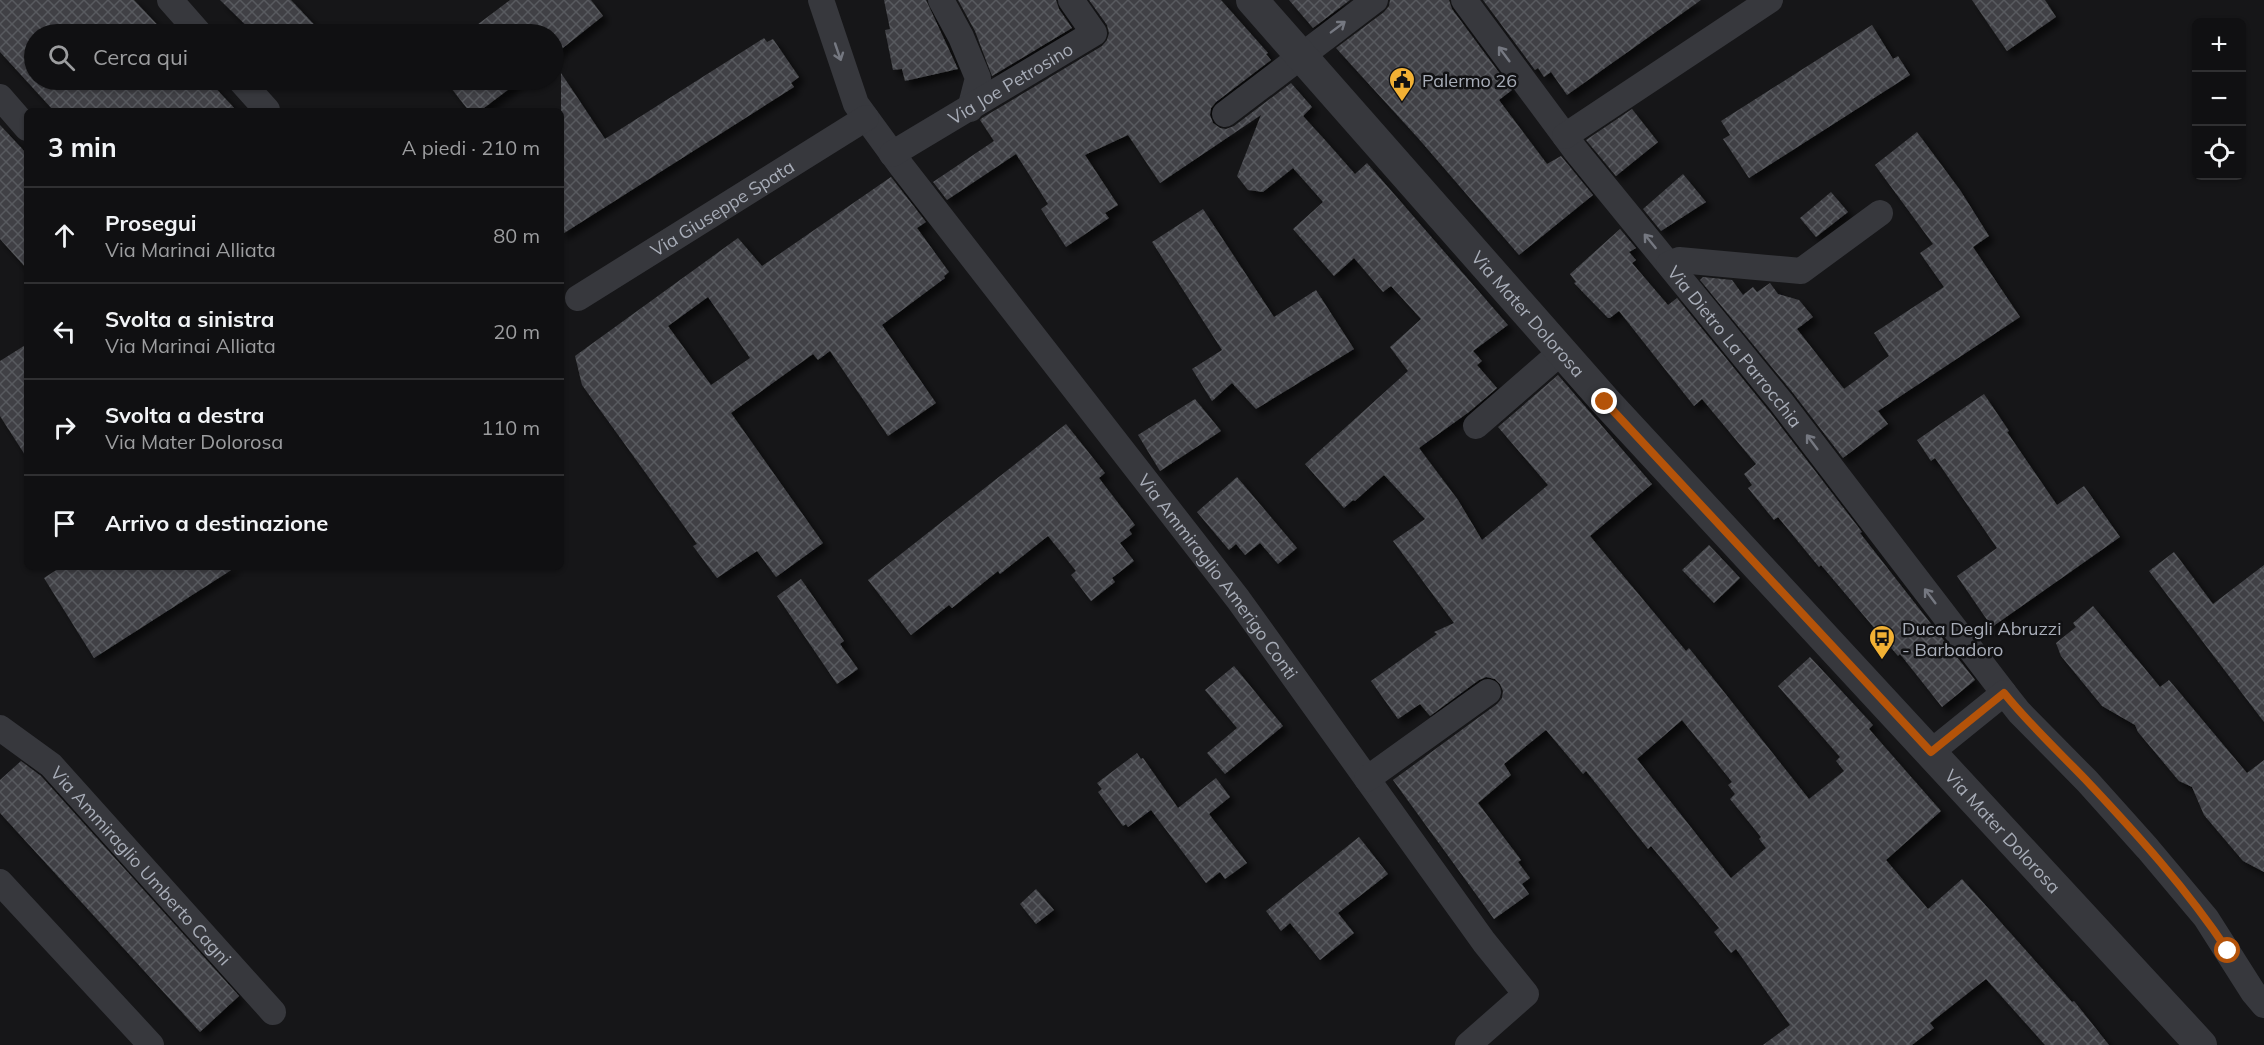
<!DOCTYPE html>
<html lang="it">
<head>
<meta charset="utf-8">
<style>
  :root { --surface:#101012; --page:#1e1e20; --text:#f1f3f6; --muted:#9c9d9f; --line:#303032 }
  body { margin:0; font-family:Mulish,sans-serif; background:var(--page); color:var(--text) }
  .controls { position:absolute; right:18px; top:18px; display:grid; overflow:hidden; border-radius:9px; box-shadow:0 2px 4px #0004 }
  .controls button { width:54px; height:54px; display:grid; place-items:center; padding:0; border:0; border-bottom:2px solid var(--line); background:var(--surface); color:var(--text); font:30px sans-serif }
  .stop { position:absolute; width:18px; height:18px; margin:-14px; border:4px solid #b45309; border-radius:50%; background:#fff }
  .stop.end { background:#b45309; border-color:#fff; box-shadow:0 2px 6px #0008 }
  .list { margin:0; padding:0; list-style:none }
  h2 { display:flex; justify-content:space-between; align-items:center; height:78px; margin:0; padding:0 24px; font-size:26px }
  h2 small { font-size:20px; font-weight:400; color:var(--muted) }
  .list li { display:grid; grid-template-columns:39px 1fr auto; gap:18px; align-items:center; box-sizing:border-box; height:96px; padding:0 24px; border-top:2px solid var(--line) }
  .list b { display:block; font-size:22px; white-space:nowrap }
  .list p { margin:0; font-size:20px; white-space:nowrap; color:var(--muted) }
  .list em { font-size:20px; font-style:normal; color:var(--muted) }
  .icon { flex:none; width:33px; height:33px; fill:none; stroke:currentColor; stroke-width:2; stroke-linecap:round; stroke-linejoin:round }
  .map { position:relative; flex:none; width:2264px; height:1045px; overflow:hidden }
  .search { position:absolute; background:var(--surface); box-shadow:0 2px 4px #0004; left:24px; top:24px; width:540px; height:66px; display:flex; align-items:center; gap:15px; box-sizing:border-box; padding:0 21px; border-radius:33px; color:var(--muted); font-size:22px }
  .panel { position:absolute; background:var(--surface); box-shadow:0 2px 4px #0004; left:24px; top:108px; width:540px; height:462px; border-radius:9px }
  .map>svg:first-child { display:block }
  .building { fill:url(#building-cross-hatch); fill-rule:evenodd; filter:url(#shadow) }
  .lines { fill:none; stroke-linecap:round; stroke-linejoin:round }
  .minor { stroke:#37383d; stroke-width:26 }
  .tertiary { stroke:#37383d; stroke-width:32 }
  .oneway { stroke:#757881 }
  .route { stroke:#b45309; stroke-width:8 }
  .labels { text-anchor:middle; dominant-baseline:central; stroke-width:5; stroke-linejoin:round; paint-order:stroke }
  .poi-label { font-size:18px; fill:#a8adb8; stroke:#111113; text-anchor:start }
  .street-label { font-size:18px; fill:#a8adb8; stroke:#111113 }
</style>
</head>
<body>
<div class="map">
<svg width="2264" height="1045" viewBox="0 0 2264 1045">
  <defs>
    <pattern id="building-cross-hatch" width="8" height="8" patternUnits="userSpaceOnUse" patternTransform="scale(1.5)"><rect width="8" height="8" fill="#404145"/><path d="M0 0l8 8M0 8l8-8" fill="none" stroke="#595a5e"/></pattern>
    <filter id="shadow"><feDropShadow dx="5.5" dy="5.5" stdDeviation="3" flood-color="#0009"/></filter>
  </defs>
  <rect width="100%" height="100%" fill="#161618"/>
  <g class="building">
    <path d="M 0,0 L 134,0 L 166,34 L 34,34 L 34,80 L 208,80 L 237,111 L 54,111 L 0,52 Z"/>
    <path d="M 220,0 L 291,0 L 323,34 L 255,34 Z"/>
    <path d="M 510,0 L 591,0 L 603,16 L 554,55 L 554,34 L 465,34 Z"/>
    <path d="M 884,0 L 926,0 L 958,69 L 905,81 L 902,69 L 893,70 L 885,30 L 890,29 Z"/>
    <path d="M 958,0 L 1056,0 L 1059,9 L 1072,28 L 992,76 L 975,31 Z"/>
    <path d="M 1089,0 L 1221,0 L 1268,53 L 1266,54 L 1271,60 L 1216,102 L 1211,108 L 1210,115 L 1213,123 L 1220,128 L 1226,129 L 1234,126 L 1291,83 L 1312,107 L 1303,116 L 1325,140 L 1355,174 L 1367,163 L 1508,325 L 1473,351 L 1482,361 L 1477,365 L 1497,388 L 1469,412 L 1419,448 L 1458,500 L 1482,540 L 1548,485 L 1498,427 L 1558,375 L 1652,484 L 1590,536 L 1686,651 L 1689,648 L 1809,799 L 1844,771 L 1836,761 L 1840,757 L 1778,686 L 1810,657 L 1873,725 L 1869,729 L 1941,811 L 1886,860 L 1928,909 L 1962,879 L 2072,1002 L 2074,1001 L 2109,1045 L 2045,1045 L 1986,979 L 1930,1023 L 1934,1028 L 1912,1045 L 1763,1045 L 1790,1025 L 1736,949 L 1731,953 L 1714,932 L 1719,928 L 1651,846 L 1648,849 L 1586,771 L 1583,774 L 1546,730 L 1504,764 L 1511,775 L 1478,803 L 1521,860 L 1518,862 L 1530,878 L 1522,884 L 1529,894 L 1494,919 L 1393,780 L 1497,704 L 1502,698 L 1503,691 L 1500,684 L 1495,679 L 1486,677 L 1479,680 L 1430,716 L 1420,704 L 1398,719 L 1371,681 L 1437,634 L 1434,632 L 1454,623 L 1393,541 L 1425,519 L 1384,475 L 1355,501 L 1353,500 L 1344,508 L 1305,464 L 1408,371 L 1390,347 L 1421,319 L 1391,286 L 1383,292 L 1354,258 L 1334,276 L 1293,229 L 1323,202 L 1293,168 L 1263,192 L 1248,190 L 1237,176 L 1261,115 L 1160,183 L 1128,135 L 1085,155 L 1118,205 L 1105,213 L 1109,218 L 1066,247 L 1041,209 L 1048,204 L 1016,154 L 947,200 L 930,178 L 933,182 L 994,141 L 980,120 L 982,118 L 1102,46 L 1107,40 L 1109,33 L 1107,25 ZM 1682,720 L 1732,782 L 1728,785 L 1735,794 L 1730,799 L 1761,837 L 1759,839 L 1766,848 L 1731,878 L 1637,759 Z"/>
    <path d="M 1289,0 L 1350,0 L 1313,28 Z"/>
    <path d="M 1390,0 L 1449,0 L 1452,9 L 1512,90 L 1499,100 L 1547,164 L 1561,156 L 1593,195 L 1519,255 L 1418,138 L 1336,48 L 1384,12 L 1389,6 Z"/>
    <path d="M 1483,0 L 1701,0 L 1567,95 L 1551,72 L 1544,77 L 1538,68 L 1535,70 Z"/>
    <path d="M 1972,0 L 2045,0 L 2056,17 L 2007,51 Z"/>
    <path d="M 1872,25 L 1893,59 L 1898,56 L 1910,75 L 1749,178 L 1723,139 L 1730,135 L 1721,121 Z"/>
    <path d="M 764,38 L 767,42 L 773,39 L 799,77 L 791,83 L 794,87 L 561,235 L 561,73 L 605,139 Z"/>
    <path d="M 445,80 L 521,80 L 480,111 L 469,111 Z"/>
    <path d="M 1632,109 L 1658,142 L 1616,176 L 1586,140 Z"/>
    <path d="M 0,125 L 27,154 L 27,269 L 0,239 Z"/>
    <path d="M 1917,132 L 1960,190 L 1989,236 L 1973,247 L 2020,317 L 1878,411 L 1888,424 L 1843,458 L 1793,393 L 1700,280 L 1703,277 L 1732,280 L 1743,295 L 1753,287 L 1757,292 L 1770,283 L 1778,294 L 1799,300 L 1813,317 L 1797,329 L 1844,389 L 1889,356 L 1874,333 L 1944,287 L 1920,253 L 1933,244 L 1875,165 Z"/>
    <path d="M 1683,174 L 1706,202 L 1661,231 L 1643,209 Z"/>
    <path d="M 891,177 L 926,222 L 917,228 L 949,272 L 944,276 L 945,278 L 882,325 L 936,403 L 888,436 L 830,351 L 818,360 L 813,354 L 731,413 L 823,543 L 776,577 L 757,551 L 717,578 L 693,546 L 697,544 L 582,385 L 575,356 L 738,238 L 762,266 ZM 708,297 L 750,358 L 711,385 L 668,326 Z"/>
    <path d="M 1831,192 L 1848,212 L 1816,237 L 1800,218 Z"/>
    <path d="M 1203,209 L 1274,317 L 1316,290 L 1354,349 L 1256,409 L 1232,383 L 1212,401 L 1192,369 L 1222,350 L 1152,242 Z"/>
    <path d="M 1620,229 L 1636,248 L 1629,252 L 1636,260 L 1632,263 L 1668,305 L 1677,298 L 1769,411 L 1862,532 L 1860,533 L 1975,680 L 1942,707 L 1900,654 L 1898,656 L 1821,565 L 1819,567 L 1778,517 L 1774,520 L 1748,488 L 1752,485 L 1744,474 L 1756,464 L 1702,399 L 1694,406 L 1619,311 L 1610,318 L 1608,318 L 1574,283 L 1576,282 L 1570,274 Z"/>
    <path d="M 27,344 L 27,458 L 0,416 L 0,361 Z"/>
    <path d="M 1984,394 L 2009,431 L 2007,432 L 2057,505 L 2084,486 L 2120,537 L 1992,627 L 1957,576 L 1997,548 L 1935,458 L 1931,461 L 1917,440 Z"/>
    <path d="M 1195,399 L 1221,431 L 1160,471 L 1138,435 Z"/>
    <path d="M 1066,424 L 1105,473 L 1099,478 L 1135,525 L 1129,530 L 1132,534 L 1120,543 L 1134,561 L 1112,578 L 1115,582 L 1091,601 L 1071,575 L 1076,571 L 1048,536 L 1000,574 L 998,571 L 952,608 L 949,605 L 911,635 L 868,580 Z"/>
    <path d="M 1237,477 L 1297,548 L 1278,564 L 1260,543 L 1245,555 L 1236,544 L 1229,550 L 1197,512 Z"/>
    <path d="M 1709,545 L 1740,578 L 1714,603 L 1682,570 Z"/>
    <path d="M 2174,552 L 2213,604 L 2264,565 L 2264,722 L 2149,571 Z"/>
    <path d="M 61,567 L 236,567 L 94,658 L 44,578 Z"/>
    <path d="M 801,579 L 844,641 L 840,644 L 858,669 L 837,684 L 777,596 Z"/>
    <path d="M 2093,606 L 2160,687 L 2169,680 L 2247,773 L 2264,760 L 2264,872 L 2243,861 L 2204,815 L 2192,787 L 2179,781 L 2138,732 L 2135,725 L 2102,706 L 2061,656 L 2056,643 L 2076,627 L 2073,623 Z"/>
    <path d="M 1234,666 L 1283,726 L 1225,774 L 1207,753 L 1237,728 L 1205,690 Z"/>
    <path d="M 1137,753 L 1141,759 L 1143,758 L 1178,808 L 1216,778 L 1230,797 L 1209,814 L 1247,863 L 1225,879 L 1220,872 L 1206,883 L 1151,810 L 1128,827 L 1126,824 L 1123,826 L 1098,792 L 1102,789 L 1097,783 Z"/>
    <path d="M 21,761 L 41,776 L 239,996 L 200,1032 L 0,813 L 0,780 Z"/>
    <path d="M 1359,837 L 1388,874 L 1338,913 L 1354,933 L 1320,960 L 1290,923 L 1281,931 L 1266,911 Z"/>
    <path d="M 1036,889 L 1054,910 L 1036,924 L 1020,904 Z"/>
  </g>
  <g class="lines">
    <g class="minor">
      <path d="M 170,0 L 200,34"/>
      <path id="s1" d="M 821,0 L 856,104 L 902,167 L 1238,599 L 1484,942 L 1526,994 L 1468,1045"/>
      <path d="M 941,0 L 961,37 L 978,78 L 970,109"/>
      <path id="s2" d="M 1464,0 L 1576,151 L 1781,402 L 2004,693"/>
      <path d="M 240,80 L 267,110"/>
      <path d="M 0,97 L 27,128"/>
      <path d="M 1225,114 L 1375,0"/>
      <path d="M 1565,136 L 1770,0"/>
      <path id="s3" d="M 892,154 L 1094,33 L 1071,0"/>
      <path d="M 1669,264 L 1679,260 L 1801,271 L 1880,213"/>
      <path id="s4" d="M 578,298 L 866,118"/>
      <path d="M 1476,426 L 1561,352"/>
      <path id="s5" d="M 0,728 L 51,765 L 273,1012"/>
      <path d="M 1931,752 L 2004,693 L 2019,712 L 2087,781 L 2148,849 L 2206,918 L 2253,992 L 2264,1005"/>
      <path d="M 1367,779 L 1488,692"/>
      <path d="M 0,882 L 151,1045"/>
    </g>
    <path class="tertiary" id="s6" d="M 1252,0 L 1606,402 L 2201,1045"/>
  </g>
  <defs><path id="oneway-shaft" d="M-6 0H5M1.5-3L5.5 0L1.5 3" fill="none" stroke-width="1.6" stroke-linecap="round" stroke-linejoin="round" transform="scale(1.5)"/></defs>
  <g class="oneway">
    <use href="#oneway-shaft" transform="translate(1338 27) rotate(-37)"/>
    <use href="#oneway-shaft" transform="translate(838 52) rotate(71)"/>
    <use href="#oneway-shaft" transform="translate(1504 54) rotate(-127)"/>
    <use href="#oneway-shaft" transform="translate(1650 241) rotate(-129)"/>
    <use href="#oneway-shaft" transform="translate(1812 442) rotate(-127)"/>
    <use href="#oneway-shaft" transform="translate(1930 596) rotate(-127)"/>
  </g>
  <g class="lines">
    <path class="route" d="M 1605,402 L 1931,752 L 2004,693 C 2029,724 2058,751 2085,779 C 2136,833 2187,889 2228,951"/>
  </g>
  <defs>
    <symbol id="civic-pin" viewBox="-11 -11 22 30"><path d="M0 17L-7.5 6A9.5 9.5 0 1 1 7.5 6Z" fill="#f2b134" stroke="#111113"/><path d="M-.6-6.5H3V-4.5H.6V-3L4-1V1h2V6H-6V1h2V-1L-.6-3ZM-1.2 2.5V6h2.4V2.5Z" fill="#111"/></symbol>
    <symbol id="bus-pin" viewBox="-11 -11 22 30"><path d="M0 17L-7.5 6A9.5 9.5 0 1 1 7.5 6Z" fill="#f2b134" stroke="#111113"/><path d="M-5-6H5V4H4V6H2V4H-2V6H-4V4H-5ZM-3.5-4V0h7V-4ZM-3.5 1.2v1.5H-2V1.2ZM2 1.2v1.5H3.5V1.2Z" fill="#111"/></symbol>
  </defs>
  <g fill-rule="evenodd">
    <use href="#civic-pin" x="1387" y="65" width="30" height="40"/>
    <use href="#bus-pin" x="1867" y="623" width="30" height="40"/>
  </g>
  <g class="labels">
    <g class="poi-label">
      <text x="1422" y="80">Palermo 26</text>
      <text x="1902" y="628">Duca Degli Abruzzi<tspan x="1902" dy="21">- Barbadoro</tspan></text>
    </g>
    <g class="street-label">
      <text stroke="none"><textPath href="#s3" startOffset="138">Via Joe Petrosino</textPath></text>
      <text stroke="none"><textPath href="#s4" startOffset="170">Via Giuseppe Spata</textPath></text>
      <text stroke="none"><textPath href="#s6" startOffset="418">Via Mater Dolorosa</textPath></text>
      <text stroke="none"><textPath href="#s2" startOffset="440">Via Dietro La Parrocchia</textPath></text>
      <text stroke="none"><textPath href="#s1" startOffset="705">Via Ammiraglio Amerigo Conti</textPath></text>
      <text stroke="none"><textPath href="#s6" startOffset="1120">Via Mater Dolorosa</textPath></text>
      <text stroke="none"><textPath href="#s5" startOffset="198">Via Ammiraglio Umberto Cagni</textPath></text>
    </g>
  </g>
</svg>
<div class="controls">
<button>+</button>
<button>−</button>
<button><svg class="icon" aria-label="locate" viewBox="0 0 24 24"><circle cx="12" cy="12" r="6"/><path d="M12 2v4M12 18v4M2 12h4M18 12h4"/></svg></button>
</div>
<div class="stop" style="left:2228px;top:951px"></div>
<div class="stop end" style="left:1605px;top:402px"></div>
<div class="search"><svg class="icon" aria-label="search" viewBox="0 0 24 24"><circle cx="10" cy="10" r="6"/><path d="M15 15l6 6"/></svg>Cerca qui</div>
<section class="panel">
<h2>3 min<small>A piedi · 210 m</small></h2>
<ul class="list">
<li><svg class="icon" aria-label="ahead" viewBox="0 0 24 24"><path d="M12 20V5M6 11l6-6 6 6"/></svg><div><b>Prosegui</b><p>Via Marinai Alliata</p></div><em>80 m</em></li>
<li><svg class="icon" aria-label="left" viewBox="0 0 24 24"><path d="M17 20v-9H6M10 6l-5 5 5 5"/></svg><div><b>Svolta a sinistra</b><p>Via Marinai Alliata</p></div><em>20 m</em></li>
<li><svg class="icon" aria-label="right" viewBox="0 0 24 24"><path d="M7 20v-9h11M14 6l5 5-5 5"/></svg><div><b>Svolta a destra</b><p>Via Mater Dolorosa</p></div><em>110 m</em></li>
<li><svg class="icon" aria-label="arrive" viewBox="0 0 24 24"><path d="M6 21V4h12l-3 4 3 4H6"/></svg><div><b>Arrivo a destinazione</b></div></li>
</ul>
</section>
</div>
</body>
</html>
